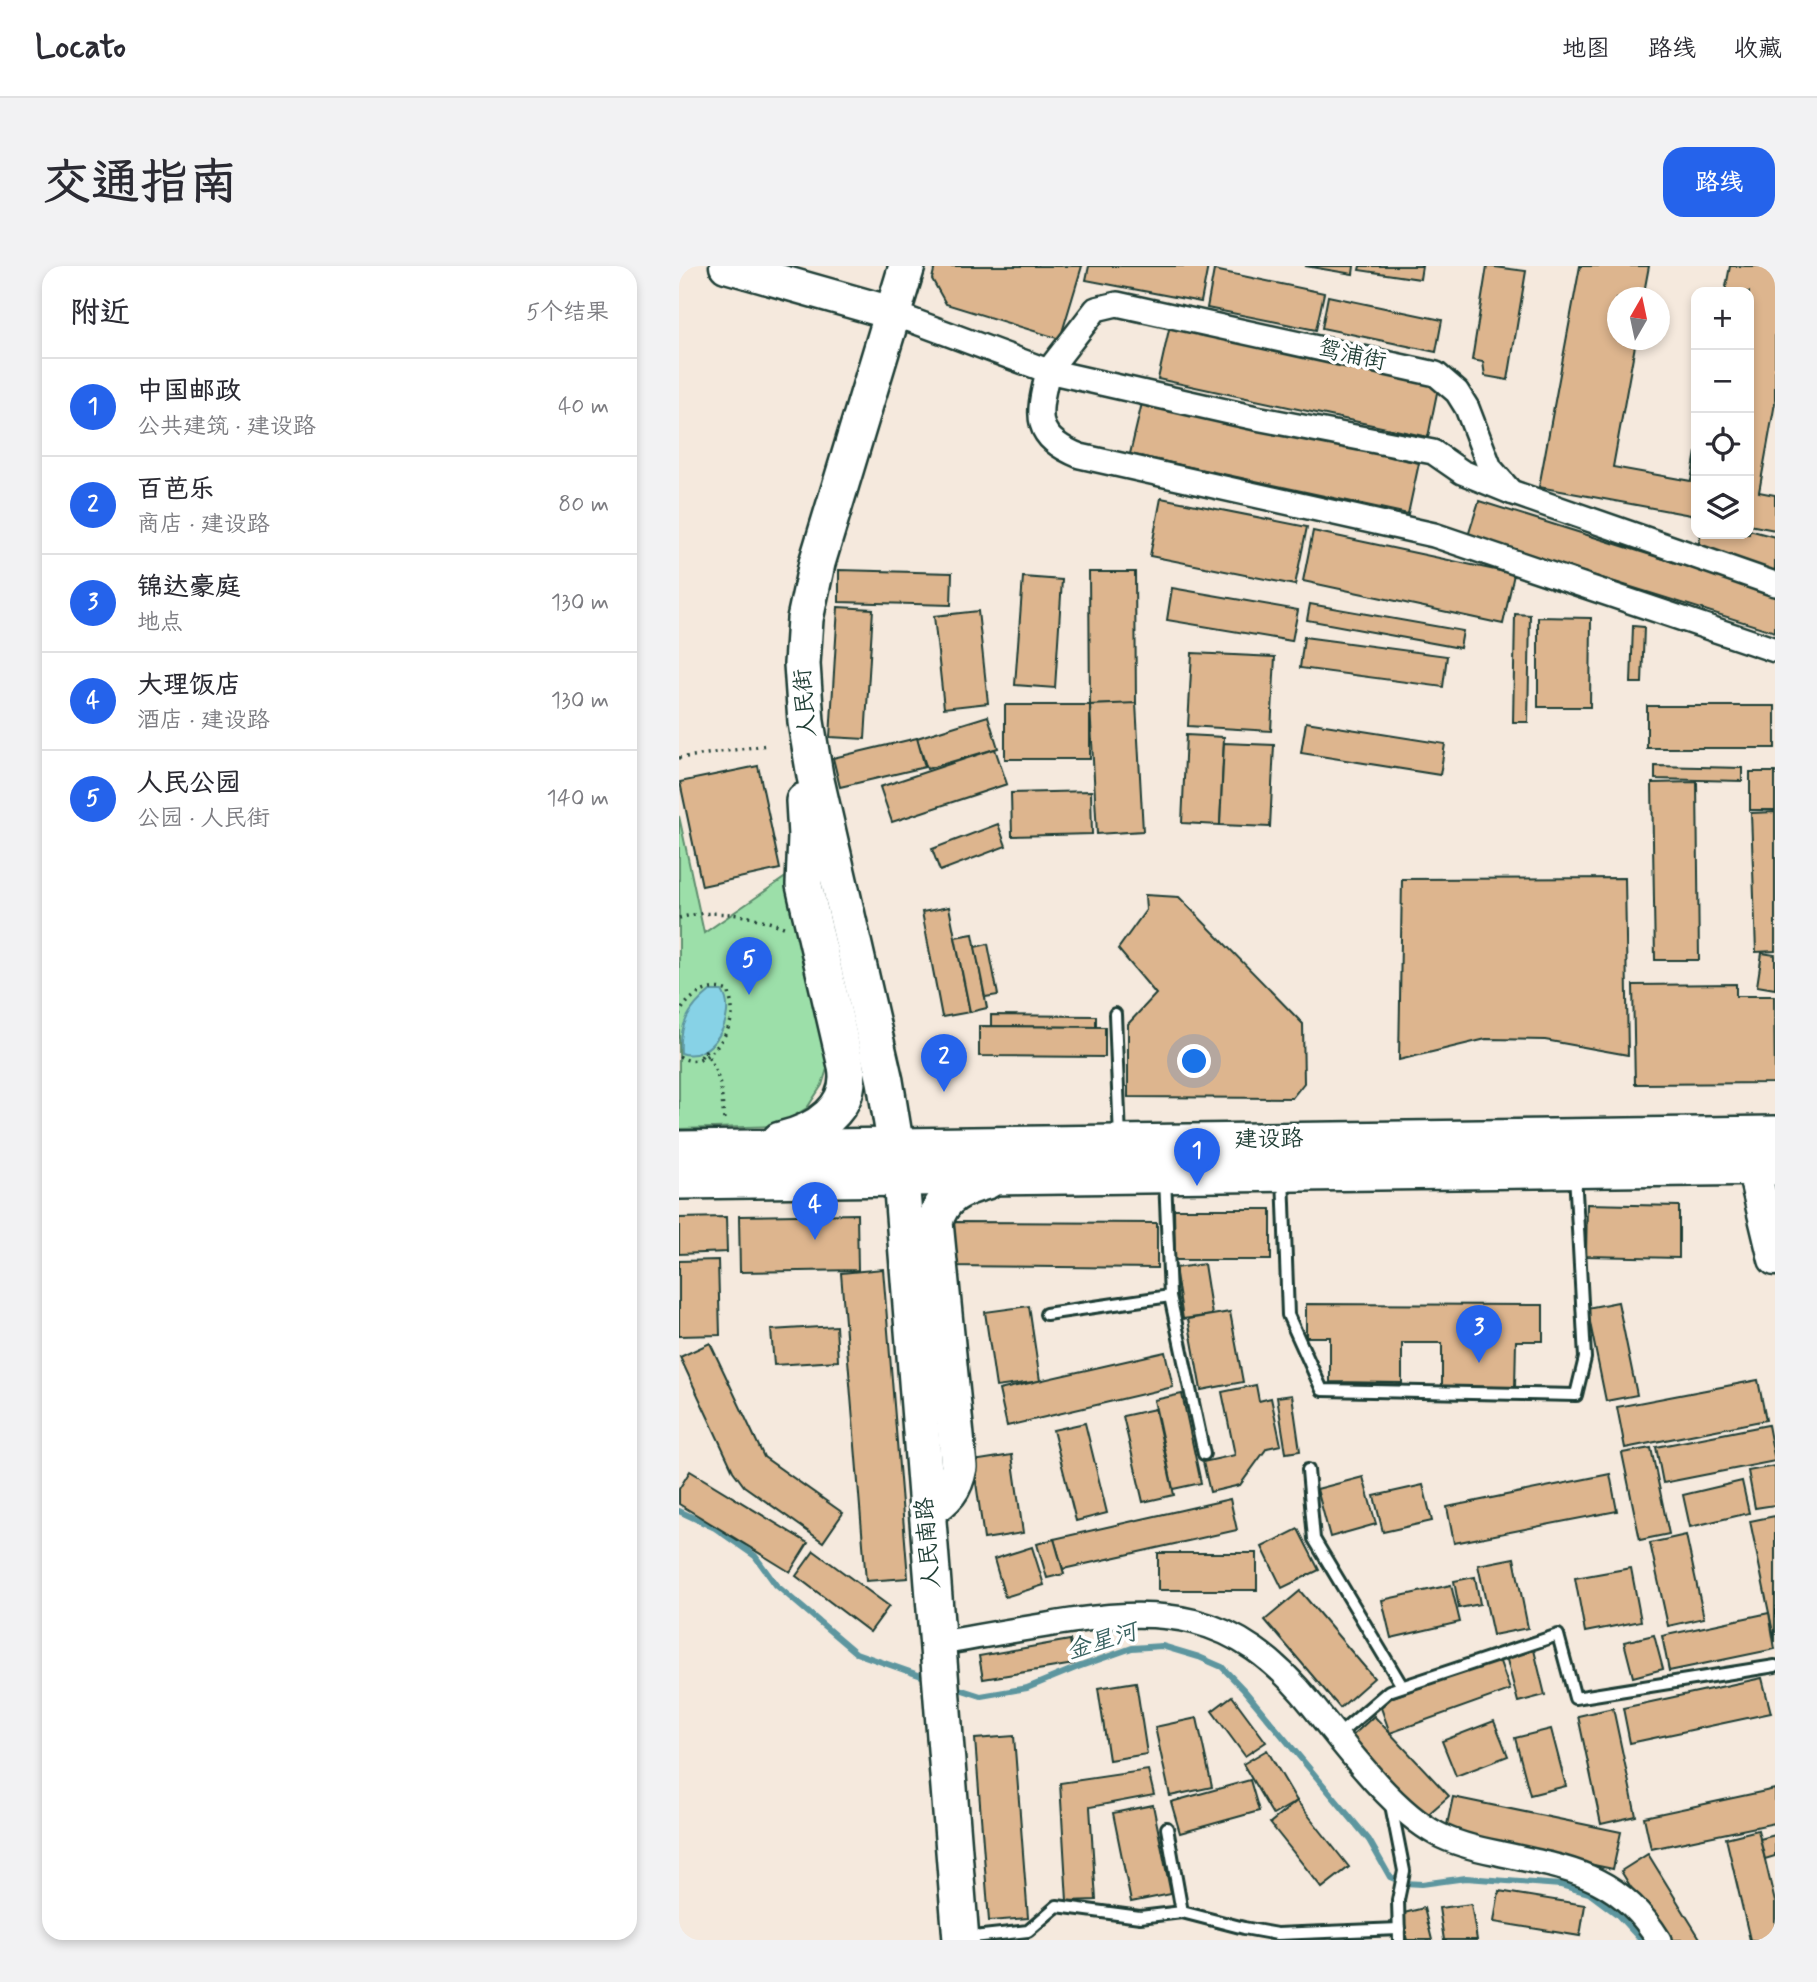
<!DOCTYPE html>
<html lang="zh">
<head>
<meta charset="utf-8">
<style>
  :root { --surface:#fff; --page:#f2f2f3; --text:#2b2b33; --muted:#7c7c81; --line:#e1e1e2; --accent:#2563eb }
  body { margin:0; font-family:Mynerve,"LXGW WenKai TC",sans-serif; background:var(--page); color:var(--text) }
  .controls { position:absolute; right:21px; top:21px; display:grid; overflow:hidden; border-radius:14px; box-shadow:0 4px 10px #0003 }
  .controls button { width:63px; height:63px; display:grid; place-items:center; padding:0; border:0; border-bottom:2px solid var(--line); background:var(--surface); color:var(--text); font:35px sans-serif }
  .compass { position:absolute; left:928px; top:21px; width:63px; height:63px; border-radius:50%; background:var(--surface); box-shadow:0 4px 10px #0003; rotate:9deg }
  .you { position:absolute; left:516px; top:796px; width:24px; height:24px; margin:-18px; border:5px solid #fff; border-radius:50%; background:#1a73e8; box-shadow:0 0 0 10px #1a73e833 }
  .badge { display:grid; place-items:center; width:46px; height:46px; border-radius:50%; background:var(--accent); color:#fff; font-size:23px; font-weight:700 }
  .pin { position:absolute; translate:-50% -58px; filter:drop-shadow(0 2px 4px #0008) }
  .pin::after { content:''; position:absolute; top:37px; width:24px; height:21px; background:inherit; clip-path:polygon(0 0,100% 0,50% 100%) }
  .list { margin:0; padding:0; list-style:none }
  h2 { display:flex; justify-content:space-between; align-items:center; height:91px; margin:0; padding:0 28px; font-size:30px }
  h2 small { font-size:23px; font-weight:400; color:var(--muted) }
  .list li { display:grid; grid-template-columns:46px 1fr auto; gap:21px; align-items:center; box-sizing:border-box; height:98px; padding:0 28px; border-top:2px solid var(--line) }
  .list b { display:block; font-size:26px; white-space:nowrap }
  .list p { margin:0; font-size:23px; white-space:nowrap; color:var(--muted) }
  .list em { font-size:23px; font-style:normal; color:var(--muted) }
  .icon { flex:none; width:38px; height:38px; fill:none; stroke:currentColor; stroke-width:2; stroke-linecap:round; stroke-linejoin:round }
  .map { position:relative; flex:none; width:1096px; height:1674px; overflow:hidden; border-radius:21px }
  header { display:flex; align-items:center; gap:42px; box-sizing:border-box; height:98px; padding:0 35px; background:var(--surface); border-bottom:2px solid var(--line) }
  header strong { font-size:33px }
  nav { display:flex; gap:38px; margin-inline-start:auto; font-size:24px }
  .intro { display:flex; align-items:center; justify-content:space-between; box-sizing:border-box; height:168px; padding:0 42px }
  h1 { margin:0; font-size:49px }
  .button { padding:18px 32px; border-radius:21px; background:var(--accent); color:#fff; font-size:24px; font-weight:700 }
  main { display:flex; gap:42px; padding:0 42px }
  aside { flex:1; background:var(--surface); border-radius:21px; box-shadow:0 4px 10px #0003 }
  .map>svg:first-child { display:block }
  .green { fill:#9cdfa9; stroke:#5e8e6e; stroke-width:2 }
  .water { fill:#87d2e6; stroke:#5d969f; stroke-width:2 }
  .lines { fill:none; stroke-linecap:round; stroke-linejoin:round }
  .stream { stroke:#5d969f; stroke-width:6 }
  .building { fill:#ddb58e; stroke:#1f3d34; stroke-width:2 }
  .lane-casing { stroke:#1f3d34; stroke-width:16 }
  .street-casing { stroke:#1f3d34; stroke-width:28 }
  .secondary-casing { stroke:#1f3d34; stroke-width:37 }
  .primary-casing { stroke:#1f3d34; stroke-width:40 }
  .path { stroke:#1f3d34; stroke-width:3.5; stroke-dasharray:2 5; stroke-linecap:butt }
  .lane { stroke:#fff; stroke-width:10 }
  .street { stroke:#fff; stroke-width:23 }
  .secondary { stroke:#fff; stroke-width:32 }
  .primary { stroke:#fff; stroke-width:35 }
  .labels { text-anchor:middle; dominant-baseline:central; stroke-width:7; stroke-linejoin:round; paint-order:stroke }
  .street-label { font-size:23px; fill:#1f3d34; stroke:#fff }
  .water-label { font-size:24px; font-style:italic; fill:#396260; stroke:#fff }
</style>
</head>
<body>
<header>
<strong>Locato</strong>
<nav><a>地图</a><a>路线</a><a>收藏</a></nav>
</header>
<div class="intro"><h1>交通指南</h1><a class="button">路线</a></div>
<main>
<aside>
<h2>附近<small>5个结果</small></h2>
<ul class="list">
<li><span class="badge">1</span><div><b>中国邮政</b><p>公共建筑 · 建设路</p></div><em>40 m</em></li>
<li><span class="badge">2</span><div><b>百芭乐</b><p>商店 · 建设路</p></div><em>80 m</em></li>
<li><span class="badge">3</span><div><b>锦达豪庭</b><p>地点</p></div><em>130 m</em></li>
<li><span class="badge">4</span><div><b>大理饭店</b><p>酒店 · 建设路</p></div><em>130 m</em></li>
<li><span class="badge">5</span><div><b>人民公园</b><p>公园 · 人民街</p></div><em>140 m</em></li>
</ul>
</aside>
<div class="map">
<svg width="1096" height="1674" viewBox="0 0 1096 1674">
  <rect width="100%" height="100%" fill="#f5e9dd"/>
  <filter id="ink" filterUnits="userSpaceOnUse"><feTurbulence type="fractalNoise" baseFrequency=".0143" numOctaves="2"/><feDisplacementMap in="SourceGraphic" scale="14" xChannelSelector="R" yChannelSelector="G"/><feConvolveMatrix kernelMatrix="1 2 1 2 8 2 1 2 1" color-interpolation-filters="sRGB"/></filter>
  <g filter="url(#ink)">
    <path class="green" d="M 0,550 L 25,667 L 114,606 L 152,790 L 143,819 L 128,842 L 98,860 L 0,863 Z"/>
    <path class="water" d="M 31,725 L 43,725 C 60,749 32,798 2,787 C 0,759 10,742 31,725 Z"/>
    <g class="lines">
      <g class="stream">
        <path d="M 0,1245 L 36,1262 L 76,1290 L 97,1319 L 177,1387 L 251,1413"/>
        <path d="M 274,1421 L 302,1430 L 348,1422 L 399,1401 L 453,1382 L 483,1380 L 520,1391 L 543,1401 L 565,1424 L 690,1574 L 711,1611 L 725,1617 L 743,1618 L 787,1612 L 882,1619 L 910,1627 L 938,1648 L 962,1674"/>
      </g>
    </g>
    <g class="building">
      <path d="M 256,0 L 403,0 L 381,73 L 267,38 L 253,13 Z"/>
      <path d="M 410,0 L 529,0 L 522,36 L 407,14 Z"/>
      <path d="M 626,0 L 675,0 L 674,8 Z"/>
      <path d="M 681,0 L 743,0 L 741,13 L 680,4 Z"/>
      <path d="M 808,0 L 847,5 L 829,114 L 806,110 L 804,96 L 793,94 Z"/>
      <path d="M 901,0 L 970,0 L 964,32 L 938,32 L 938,74 L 957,74 L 934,201 L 1012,215 L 1017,186 L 1017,250 L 860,221 Z"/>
      <path d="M 1051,0 L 1096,0 L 1096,137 L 1080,226 L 1096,229 L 1096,264 L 1070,259 L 1070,26 L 1046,26 Z"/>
      <path d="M 535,4 L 645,27 L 637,64 L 528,42 Z"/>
      <path d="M 649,30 L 763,54 L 757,86 L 643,62 Z"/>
      <path d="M 491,59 L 760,117 L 749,171 L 479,113 Z"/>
      <path d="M 463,137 L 740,197 L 729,248 L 451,188 Z"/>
      <path d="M 482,232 L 628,261 L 616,319 L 471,290 Z"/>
      <path d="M 800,235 L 1096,328 L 1096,366 L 789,270 Z"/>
      <path d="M 1070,264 L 1096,271 L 1096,309 L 1017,289 L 1022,268 L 1070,268 Z"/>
      <path d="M 634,265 L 835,308 L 824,358 L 624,315 Z"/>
      <path d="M 160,304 L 273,307 L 272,339 L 160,336 Z"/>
      <path d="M 410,306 L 456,306 L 457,438 L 411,439 Z"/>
      <path d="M 344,311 L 383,314 L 376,422 L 336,419 Z"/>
      <path d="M 493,322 L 619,344 L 613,375 L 488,354 Z"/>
      <path d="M 631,338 L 784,365 L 781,382 L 628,354 Z"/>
      <path d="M 159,341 L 194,343 L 186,473 L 151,471 Z"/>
      <path d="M 299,345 L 309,437 L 265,442 L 255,350 Z"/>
      <path d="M 836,348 L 851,349 L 849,456 L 834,456 Z"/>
      <path d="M 859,351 L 912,352 L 911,441 L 859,441 Z"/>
      <path d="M 954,360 L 965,361 L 963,417 L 952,417 Z"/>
      <path d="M 625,371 L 768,390 L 764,421 L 621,402 Z"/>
      <path d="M 513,387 L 596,391 L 592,465 L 509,460 Z"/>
      <path d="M 457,437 L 464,565 L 418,568 L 411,439 Z"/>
      <rect x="326" y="439" width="85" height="54"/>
      <rect x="968" y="440" width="128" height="42"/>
      <path d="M 309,450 L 319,482 L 248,503 L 238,472 Z"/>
      <path d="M 627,456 L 766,478 L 761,509 L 622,487 Z"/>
      <path d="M 507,469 L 545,471 L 541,559 L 503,557 Z"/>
      <path d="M 238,472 L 246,501 L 161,521 L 154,492 Z"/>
      <path d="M 545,477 L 595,479 L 591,561 L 541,559 Z"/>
      <path d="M 316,483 L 328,518 L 213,556 L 201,521 Z"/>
      <path d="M 79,500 L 101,603 L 23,620 L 1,516 Z"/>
      <path d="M 976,500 L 1063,502 L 1063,515 L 976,513 Z"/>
      <rect x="1071" y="506" width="25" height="38"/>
      <path d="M 1018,516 L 1020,694 L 976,694 L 973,517 Z"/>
      <path d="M 412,525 L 413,568 L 333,570 L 332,527 Z"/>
      <path d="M 1096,546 L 1096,685 L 1077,686 L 1072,547 Z"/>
      <path d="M 319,558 L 327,580 L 261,605 L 253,583 Z"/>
      <path d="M 946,612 L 949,789 L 866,774 L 807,773 L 720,794 L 723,613 Z"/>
      <path d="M 466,629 L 500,631 L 624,758 L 625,817 L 613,832 L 449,831 L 449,758 L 477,728 L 439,683 L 467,644 Z"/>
      <path d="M 270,641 L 291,746 L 263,751 L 243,646 Z"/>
      <path d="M 294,668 L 308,742 L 291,746 L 276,671 Z"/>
      <path d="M 309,678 L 319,729 L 306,731 L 296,681 Z"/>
      <path d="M 1083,687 L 1096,689 L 1096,723 L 1078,720 Z"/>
      <path d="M 1057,718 L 1057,730 L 1095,730 L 1096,817 L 956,818 L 954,719 Z"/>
      <path d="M 312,749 L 417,750 L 417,761 L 312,760 Z"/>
      <path d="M 300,760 L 426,761 L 426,791 L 300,790 Z"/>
      <path d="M 908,938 L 1000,940 L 1000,992 L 907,990 Z"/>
      <path d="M 495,943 L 592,943 L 592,994 L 496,994 Z"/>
      <path d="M 178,948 L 179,1004 L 61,1006 L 60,950 Z"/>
      <path d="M 47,951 L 48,986 L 0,988 L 0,952 Z"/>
      <path d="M 270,956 L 478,957 L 478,1002 L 269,1000 Z"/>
      <path d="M 39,994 L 41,1069 L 0,1070 L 0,995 Z"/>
      <path d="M 525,998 L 533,1049 L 504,1053 L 496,1002 Z"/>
      <path d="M 204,1003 L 229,1312 L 187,1315 L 162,1007 Z"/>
      <path d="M 939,1036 L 958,1129 L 927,1135 L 908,1042 Z"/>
      <path d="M 627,1038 L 864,1039 L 864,1075 L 837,1075 L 836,1122 L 763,1121 L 763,1077 L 723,1077 L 723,1117 L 651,1116 L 651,1071 L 627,1071 Z"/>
      <path d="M 350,1040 L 361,1115 L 317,1121 L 306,1046 Z"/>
      <path d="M 551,1046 L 564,1116 L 522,1124 L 509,1053 Z"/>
      <path d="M 157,1060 L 159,1095 L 95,1099 L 92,1064 Z"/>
      <path d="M 31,1077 L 85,1191 L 164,1247 L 144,1276 L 65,1220 L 54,1205 L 1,1091 Z"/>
      <path d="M 486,1086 L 494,1121 L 328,1160 L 320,1124 Z"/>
      <path d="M 1079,1114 L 1087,1154 L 946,1182 L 938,1141 Z"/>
      <path d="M 577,1119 L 580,1135 L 592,1132 L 602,1179 L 588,1182 L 561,1219 L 531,1226 L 524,1196 L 556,1189 L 543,1126 Z"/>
      <path d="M 503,1128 L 522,1217 L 494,1223 L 475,1134 Z"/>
      <path d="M 613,1129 L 621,1185 L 607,1187 L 598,1131 Z"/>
      <path d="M 476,1143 L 495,1229 L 464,1236 L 444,1150 Z"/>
      <path d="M 406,1157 L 428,1247 L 397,1255 L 374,1164 Z"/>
      <path d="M 1089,1159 L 1096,1195 L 984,1217 L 977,1181 Z"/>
      <path d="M 972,1182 L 990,1268 L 961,1274 L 943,1187 Z"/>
      <path d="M 333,1189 L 344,1267 L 305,1273 L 294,1195 Z"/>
      <path d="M 1096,1200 L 1096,1239 L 1076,1242 L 1069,1205 Z"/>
      <path d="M 11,1205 L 129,1277 L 111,1306 L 0,1238 L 0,1223 Z"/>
      <path d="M 931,1208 L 938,1245 L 775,1277 L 768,1241 Z"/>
      <path d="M 684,1211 L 697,1258 L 651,1271 L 638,1223 Z"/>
      <path d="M 1063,1215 L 1070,1247 L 1011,1261 L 1004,1229 Z"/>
      <path d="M 744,1219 L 753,1255 L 704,1266 L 695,1230 Z"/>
      <path d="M 551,1233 L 558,1264 L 384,1303 L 375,1273 Z"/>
      <path d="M 1096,1250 L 1096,1376 L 1071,1255 Z"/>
      <path d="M 619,1263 L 640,1304 L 603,1322 L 583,1281 Z"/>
      <path d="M 1007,1269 L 1025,1352 L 989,1360 L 971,1277 Z"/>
      <path d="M 375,1273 L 385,1308 L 368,1312 L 358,1278 Z"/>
      <path d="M 353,1281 L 365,1319 L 326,1331 L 315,1293 Z"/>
      <path d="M 135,1285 L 210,1340 L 191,1366 L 117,1310 Z"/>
      <rect x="479" y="1287" width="99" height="37"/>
      <path d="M 835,1292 L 849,1362 L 814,1369 L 799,1299 Z"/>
      <path d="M 952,1302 L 962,1355 L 906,1366 L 896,1312 Z"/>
      <path d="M 796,1311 L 801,1338 L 780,1342 L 775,1315 Z"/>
      <path d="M 772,1319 L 781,1356 L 712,1372 L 703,1334 Z"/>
      <path d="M 621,1325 L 695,1412 L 661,1442 L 586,1354 Z"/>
      <path d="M 1090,1347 L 1096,1383 L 990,1405 L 983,1370 Z"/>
      <path d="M 975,1369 L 984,1403 L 954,1411 L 945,1376 Z"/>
      <path d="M 391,1374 L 395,1398 L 304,1413 L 300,1390 Z"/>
      <path d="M 855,1384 L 866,1429 L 839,1436 L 827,1390 Z"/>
      <path d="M 820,1393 L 831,1424 L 711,1467 L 700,1436 Z"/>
      <path d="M 1083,1412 L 1092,1447 L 951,1477 L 944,1442 Z"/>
      <path d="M 457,1416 L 468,1488 L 430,1494 L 419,1422 Z"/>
      <path d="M 553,1430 L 587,1476 L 566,1490 L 533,1445 Z"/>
      <path d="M 934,1442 L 957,1550 L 922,1558 L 899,1450 Z"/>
      <path d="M 695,1450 L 770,1530 L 746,1551 L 672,1471 Z"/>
      <path d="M 518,1452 L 533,1521 L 491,1530 L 476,1461 Z"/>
      <path d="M 815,1455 L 829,1490 L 777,1510 L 763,1475 Z"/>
      <path d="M 872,1463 L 887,1520 L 851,1529 L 836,1472 Z"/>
      <path d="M 335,1470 L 349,1652 L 310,1655 L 296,1473 Z"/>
      <path d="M 588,1484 L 618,1535 L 594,1549 L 564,1498 Z"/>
      <path d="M 469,1504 L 475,1529 L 411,1541 L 417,1634 L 388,1635 L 381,1517 Z"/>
      <path d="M 571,1514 L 580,1545 L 501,1567 L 492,1536 Z"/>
      <path d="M 1096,1523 L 1096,1557 L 972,1583 L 965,1551 Z"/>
      <path d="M 774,1531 L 942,1566 L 934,1603 L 766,1568 Z"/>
      <path d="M 618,1535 L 670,1601 L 643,1622 L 591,1557 Z"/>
      <path d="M 474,1539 L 492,1628 L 452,1636 L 434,1547 Z"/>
      <path d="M 1079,1564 L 1096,1636 L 1096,1674 L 1071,1674 L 1047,1572 Z"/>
      <path d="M 1096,1569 L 1096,1590 L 1086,1593 L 1081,1573 Z"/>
      <path d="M 969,1588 L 1022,1674 L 984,1674 L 942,1605 Z"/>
      <path d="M 820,1625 L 906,1639 L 901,1670 L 815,1656 Z"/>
      <path d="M 792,1638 L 798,1674 L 765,1674 L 760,1642 Z"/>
      <path d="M 745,1642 L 753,1674 L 728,1674 L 721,1648 Z"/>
    </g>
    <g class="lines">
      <defs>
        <g id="lane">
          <path d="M 436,748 L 441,873"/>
          <path d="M 604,910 L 609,1049 L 643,1124 L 897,1129 L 906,1092 L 896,907"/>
          <path d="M 491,1030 L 525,1188"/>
          <path d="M 367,1048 L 491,1030 L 486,912"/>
          <path d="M 629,1204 L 635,1273 L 723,1420"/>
          <path d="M 658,1470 L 710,1425 L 879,1369 L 896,1432 L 1096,1400"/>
          <path d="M 712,1539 L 725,1605 L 719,1634 L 720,1674"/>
          <path d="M 488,1562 L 503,1646"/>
          <path d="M 285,1672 L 349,1665 L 378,1640 L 461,1651 L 503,1646 L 565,1662 L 598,1668 L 720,1663"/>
        </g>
        <g id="street">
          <path d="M 213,47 L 369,105 L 417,43 L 438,38 L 757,108 L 778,126 L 788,142 L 811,202 L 832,226 L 1096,318"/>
          <path d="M 832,226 L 783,206 L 754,186 L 577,152 L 369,105 C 359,149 352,170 401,190 L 755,269 L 1096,384"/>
          <path d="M 258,1378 C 295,1371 331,1365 368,1359 C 483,1339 556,1343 633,1439 C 666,1480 713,1544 758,1568 C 777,1578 798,1583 819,1587 C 889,1603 939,1607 980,1674"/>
        </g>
        <g id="secondary">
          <path d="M 47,0 L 213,47"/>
          <path d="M 1068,876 L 1096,993"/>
        </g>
        <g id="primary">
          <path d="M 228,0 L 138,297 L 126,353 L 123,398 L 127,456 L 136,510 L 206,815 L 222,912 L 282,1674"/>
          <path d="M 101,874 C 137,866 175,842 167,800 L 125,619 L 127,570 L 125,535"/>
          <path d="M 0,883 L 1096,868"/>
          <path d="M 0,915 L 1096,901"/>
          <path d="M 248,1245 C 267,1233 276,1223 280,1201 L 256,956 C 263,929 283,922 308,915"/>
        </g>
      </defs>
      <use href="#lane" class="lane-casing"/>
      <use href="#street" class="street-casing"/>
      <use href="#secondary" class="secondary-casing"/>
      <use href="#primary" class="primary-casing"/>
      <g class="path">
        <path d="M 0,492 L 89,479"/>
        <path d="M 0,652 C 35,642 74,649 107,662"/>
        <path d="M 0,749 C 7,731 32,715 50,726 C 51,733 54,742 53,749 C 50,771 24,807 0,790"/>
        <path d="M 22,791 L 26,785 C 43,812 42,824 45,854"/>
      </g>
      <use href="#lane" class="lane"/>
      <use href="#street" class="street"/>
      <use href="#secondary" class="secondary"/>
      <use href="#primary" class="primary"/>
    </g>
  </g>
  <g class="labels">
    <g class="street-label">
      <text transform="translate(673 90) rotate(12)">鸳浦街</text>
      <text transform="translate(127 437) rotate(-95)">人民街</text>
      <text transform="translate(590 874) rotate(-1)">建设路</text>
      <text transform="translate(250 1277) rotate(-95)">人民南路</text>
    </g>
    <g class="water-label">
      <text transform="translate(423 1376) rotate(-17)">金星河</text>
    </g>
  </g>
</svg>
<div class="controls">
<button>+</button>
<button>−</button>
<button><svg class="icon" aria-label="locate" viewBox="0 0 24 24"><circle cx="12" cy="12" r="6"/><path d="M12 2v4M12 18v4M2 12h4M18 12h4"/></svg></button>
<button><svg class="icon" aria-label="layers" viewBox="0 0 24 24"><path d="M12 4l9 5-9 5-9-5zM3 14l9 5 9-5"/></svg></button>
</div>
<svg class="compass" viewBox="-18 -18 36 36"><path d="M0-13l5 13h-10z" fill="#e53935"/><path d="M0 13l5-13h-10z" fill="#7c7c81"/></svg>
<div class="you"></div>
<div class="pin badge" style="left:518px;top:920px">1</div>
<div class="pin badge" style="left:265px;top:826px">2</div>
<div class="pin badge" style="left:800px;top:1097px">3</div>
<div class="pin badge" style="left:136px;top:974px">4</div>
<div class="pin badge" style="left:70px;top:729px">5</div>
</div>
</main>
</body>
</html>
